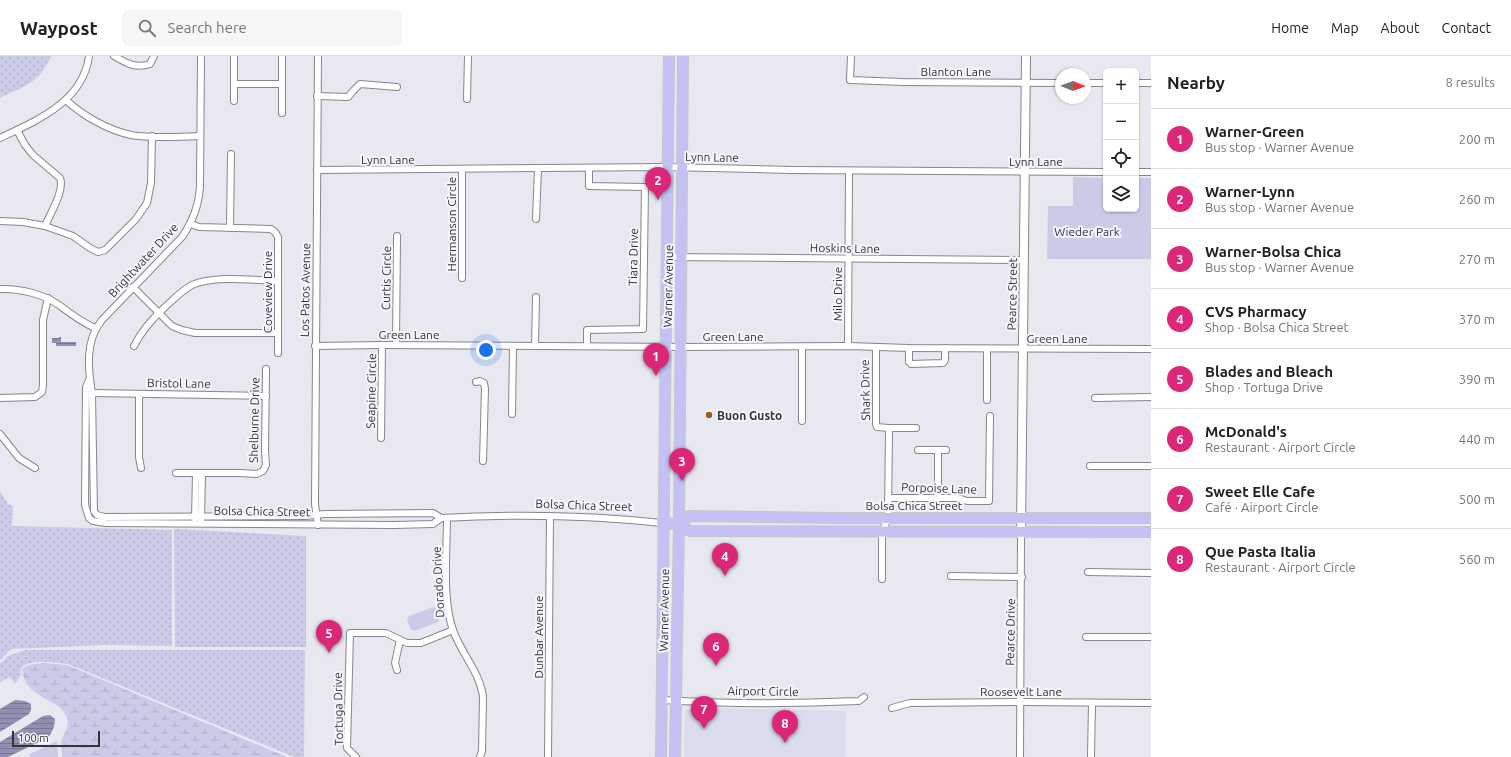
<!DOCTYPE html>
<html lang="en">
<head>
<meta charset="utf-8">
<style>
  :root { --surface:#fff; --page:#f6f6f6; --text:#202124; --muted:#757577; --line:#e0e0e0; --accent:#db2777 }
  body { margin:0; font-family:Ubuntu,sans-serif; background:var(--page); color:var(--text) }
  .controls { position:absolute; right:12px; top:12px; display:grid; overflow:hidden; border-radius:6px; box-shadow:0 1px 3px #0004 }
  .controls button { width:36px; height:36px; display:grid; place-items:center; padding:0; border:0; border-bottom:1px solid var(--line); background:var(--surface); color:var(--text); font:20px sans-serif }
  .compass { position:absolute; left:1055px; top:12px; width:36px; height:36px; border-radius:50%; background:var(--surface); box-shadow:0 1px 3px #0004; rotate:91deg }
  .scale { position:absolute; left:12px; bottom:10px; width:88px; box-sizing:border-box; padding-left:4px; border:2px solid #343437; border-top:0; font-size:11px; line-height:14px; white-space:nowrap; color:#343437; -webkit-text-stroke:3px #f5f6fe; paint-order:stroke }
  .you { position:absolute; left:486px; top:294px; width:14px; height:14px; margin:-10px; border:3px solid #fff; border-radius:50%; background:#1a73e8; box-shadow:0 0 0 6px #1a73e833 }
  .badge { display:grid; place-items:center; width:26px; height:26px; border-radius:50%; background:var(--accent); color:#fff; font-size:13px; font-weight:700 }
  .pin { position:absolute; translate:-50% -33px; filter:drop-shadow(0 1px 2px #0008) }
  .pin::after { content:''; position:absolute; top:21px; width:14px; height:12px; background:inherit; clip-path:polygon(0 0,100% 0,50% 100%) }
  .list { margin:0; padding:0; list-style:none }
  h2 { display:flex; justify-content:space-between; align-items:center; height:52px; margin:0; padding:0 16px; font-size:17px }
  h2 small { font-size:13px; font-weight:400; color:var(--muted) }
  .list li { display:grid; grid-template-columns:26px 1fr auto; gap:12px; align-items:center; box-sizing:border-box; height:60px; padding:0 16px; border-top:1px solid var(--line) }
  .list b { display:block; font-size:15px; white-space:nowrap }
  .list p { margin:0; font-size:13px; white-space:nowrap; color:var(--muted) }
  .list em { font-size:13px; font-style:normal; color:var(--muted) }
  .icon { flex:none; width:22px; height:22px; fill:none; stroke:currentColor; stroke-width:2; stroke-linecap:round; stroke-linejoin:round }
  .map { position:relative; flex:none; width:1151px; height:701px; overflow:hidden }
  header { display:flex; align-items:center; gap:24px; box-sizing:border-box; height:56px; padding:0 20px; background:var(--surface); border-bottom:1px solid var(--line) }
  header strong { font-size:19px }
  nav { display:flex; gap:22px; margin-inline-start:auto; font-size:14px }
  .search { width:280px; height:36px; background:var(--page); display:flex; align-items:center; gap:10px; box-sizing:border-box; padding:0 14px; border-radius:6px; color:var(--muted); font-size:15px }
  main { display:flex }
  aside { flex:1; background:var(--surface) }
  .map>svg:first-child { display:block }
  .built { fill:#dbdcec }
  .grass { fill:url(#grass-dots) }
  .wetland { fill:url(#wetland-marsh) }
  .green { fill:#cacbe7 }
  .water { fill:url(#water-rules) }
  .lines { fill:none; stroke-linecap:round; stroke-linejoin:round }
  .minor-casing { stroke:#86868e; stroke-width:8 }
  .tertiary-casing { stroke:#86868e; stroke-width:10 }
  .primary-casing { stroke:#c6c6c7; stroke-width:12 }
  .minor { stroke:#fff; stroke-width:6 }
  .tertiary { stroke:#fff; stroke-width:8 }
  .primary { stroke:#c4c2f5; stroke-width:10 }
  .poi-dot { fill:#975e1c; stroke:#f5f6fe; stroke-width:1.5 }
  .labels { text-anchor:middle; dominant-baseline:central; stroke-width:4; stroke-linejoin:round; paint-order:stroke }
  .street-label { font-size:12px; fill:#343437; stroke:#f5f6fe }
  .park-label { font-size:12px; fill:#2f2c58; stroke:#f5f6fe }
  .poi-label { font-size:12px; font-weight:bold; fill:#343437; stroke:#f5f6fe; text-anchor:start }
</style>
</head>
<body>
<header>
<strong>Waypost</strong>
<div class="search"><svg class="icon" aria-label="search" viewBox="0 0 24 24"><circle cx="10" cy="10" r="6"/><path d="M15 15l6 6"/></svg>Search here</div>
<nav><a>Home</a><a>Map</a><a>About</a><a>Contact</a></nav>
</header>
<main>
<div class="map">
<svg width="1151" height="701" viewBox="0 0 1151 701">
  <defs>
    <pattern id="grass-dots" width="8" height="8" patternUnits="userSpaceOnUse"><rect width="8" height="8" fill="#cacbe7"/><path d="M2 2h.1M6 6h.1" fill="none" stroke="#aeafc7" stroke-width="1.8" stroke-linecap="round"/></pattern>
    <pattern id="wetland-marsh" width="20" height="14" patternUnits="userSpaceOnUse"><rect width="20" height="14" fill="#cacbe7"/><path d="M1 5h8M5 5V1M11 12h8M15 12V8" fill="none" stroke="#aeafc7"/></pattern>
    <pattern id="water-rules" width="6" height="5" patternUnits="userSpaceOnUse"><rect width="6" height="5" fill="#9091b1"/><path d="M0 2.5h6" fill="none" stroke="#767791"/></pattern>
  </defs>
  <rect width="100%" height="100%" fill="#e8e8f1"/>
  <path class="built" d="M 693,652 L 846,655 L 845,701 L 684,701 L 685,655 Z"/>
  <g class="grass">
    <path d="M 0,0 L 51,0 C 40,27 24,30 0,42 Z"/>
    <path d="M 0,436 L 8,448 L 13,450 L 12,470 L 172,474 L 172,590 L 106,589 L 11,593 L 0,604 Z"/>
    <path d="M 174,473 L 306,480 L 306,591 L 175,591 Z"/>
    <path d="M 25,594 L 305,594 L 304,701 L 294,701 L 68,608 C 54,607 32,602 21,612 L 21,619 L 15,628 L 10,621 L 0,626 L 0,608 L 8,600 Z"/>
  </g>
  <path class="wetland" d="M 43,607 L 67,609 L 287,701 L 62,701 C 62,697 61,692 61,688 C 62,679 71,670 67,661 C 60,642 24,643 22,613 L 29,609 Z"/>
  <g class="green">
    <path d="M 1073,121 L 1106,122 L 1106,153 L 1136,153 L 1136,122 L 1151,122 L 1151,203 L 1047,203 L 1048,150 L 1073,150 Z"/>
    <path d="M 433,551 L 436,552 L 440,562 L 438,566 L 414,575 L 411,574 L 407,565 L 409,560 Z"/>
    <path d="M 57,685 L 58,701 L 30,701 L 30,698 Z"/>
  </g>
  <g class="water">
    <path d="M 59,281 L 61,281 L 61,286 L 76,286 L 76,290 L 56,290 L 56,287 L 52,287 L 52,282 L 59,282 Z"/>
    <path d="M 15,644 L 25,645 L 31,648 L 31,654 L 29,658 L 0,676 L 0,653 Z"/>
    <path d="M 50,659 L 55,663 L 54,671 L 49,681 L 8,701 L 0,701 L 0,686 L 43,660 Z"/>
  </g>
  <g class="lines">
    <defs>
      <g id="minor">
        <path d="M 114,0 C 126,7 136,13 150,8 L 154,0"/>
        <path d="M 201,0 L 200,130 C 199,150 193,165 182,181 L 102,264 C 85,284 88,313 92,337 L 94,455 L 97,459 L 104,461 L 305,460 L 325,458 L 433,457 L 441,462"/>
        <path d="M 234,0 L 234,45"/>
        <path d="M 318,0 L 315,448 L 318,469"/>
        <path d="M 851,0 L 850,24 L 903,26 L 1061,27"/>
        <path d="M 1085,27 L 1106,27"/>
        <path d="M 1136,27 L 1151,27"/>
        <path d="M 234,28 L 282,28"/>
        <path d="M 317,40 L 348,41 L 353,35 L 360,28 L 397,31"/>
        <path d="M 467,43 L 468,0"/>
        <path d="M 66,44 C 83,60 108,74 131,79 C 149,82 181,81 200,80"/>
        <path d="M 282,57 L 282,0"/>
        <path d="M 17,74 L 25,89 L 33,99 L 60,122 C 65,134 50,158 45,170"/>
        <path d="M 0,82 C 36,65 83,46 89,0"/>
        <path d="M 317,114 L 667,111 L 792,114 L 1106,116"/>
        <path d="M 1136,116 L 1151,116"/>
        <path d="M 536,163 L 538,113"/>
        <path d="M 0,165 L 23,166 L 45,170 L 73,180 L 90,192 L 98,196 L 105,194 L 136,163 L 147,147 L 151,127 L 152,80"/>
        <path d="M 191,168 L 199,171 L 271,173 L 275,176 L 278,181 L 278,297"/>
        <path d="M 230,172 L 231,98"/>
        <path d="M 666,201 L 1024,204"/>
        <path d="M 462,222 L 462,114"/>
        <path d="M 133,231 L 172,270 L 182,274 L 195,277 L 278,277"/>
        <path d="M 0,233 C 19,232 43,238 59,249 C 71,258 81,266 95,272"/>
        <path d="M 396,289 L 397,180"/>
        <path d="M 134,290 C 141,276 152,263 164,252 C 173,244 181,235 192,229 C 213,219 254,224 277,225"/>
        <path d="M 315,290 L 382,289 L 681,291 L 848,290 L 909,292 L 1151,293"/>
        <path d="M 535,290 L 536,241"/>
        <path d="M 587,290 L 587,274 L 643,273 L 645,131 L 589,130 L 589,113"/>
        <path d="M 848,290 L 849,115"/>
        <path d="M 802,291 L 802,365"/>
        <path d="M 876,291 L 876,368 L 877,371 L 888,372 L 889,374 L 888,462 L 882,476 L 882,523"/>
        <path d="M 909,292 L 909,306 L 911,308 L 943,307 L 945,304 L 945,292"/>
        <path d="M 89,324 L 86,331 L 85,449 L 89,462 L 93,465 L 105,467 L 394,469 L 433,468 L 441,462 C 514,458 589,459 662,467"/>
        <path d="M 476,326 L 480,325 L 484,327 L 485,333 L 483,405"/>
        <path d="M 92,337 L 266,340"/>
        <path d="M 139,338 L 139,401 L 141,412"/>
        <path d="M 0,342 L 35,341 L 42,336 L 43,329 L 43,264 L 48,242"/>
        <path d="M 1095,342 L 1151,341"/>
        <path d="M 987,344 L 987,293"/>
        <path d="M 512,358 L 513,290"/>
        <path d="M 888,372 L 916,372"/>
        <path d="M 0,378 L 19,402 L 35,412"/>
        <path d="M 381,382 L 382,289"/>
        <path d="M 918,394 L 946,394"/>
        <path d="M 1090,410 L 1151,410"/>
        <path d="M 176,417 L 240,417 L 257,418 L 263,415 L 266,409 L 265,395 L 266,313"/>
        <path d="M 888,442 L 958,442 L 967,445 L 989,445 L 990,360"/>
        <path d="M 938,442 L 938,394"/>
        <path d="M 447,462 C 447,494 442,544 453,574 C 461,597 479,615 483,640 L 482,695 L 480,701"/>
        <path d="M 195,463 L 196,417"/>
        <path d="M 201,463 L 202,417"/>
        <path d="M 1088,516 L 1151,517"/>
        <path d="M 951,520 L 1022,521"/>
        <path d="M 1086,581 L 1151,581"/>
        <path d="M 397,614 L 395,607 L 400,584"/>
        <path d="M 661,644 C 727,648 793,648 859,645 L 864,641"/>
        <path d="M 892,652 L 910,647 L 1020,646 L 1151,647"/>
        <path d="M 356,701 L 347,692 L 350,577 L 386,577 L 407,587 L 421,587 L 453,574"/>
        <path d="M 548,701 L 550,460"/>
        <path d="M 1020,701 L 1021,476"/>
        <path d="M 1091,701 L 1092,647"/>
      </g>
      <path id="tertiary" d="M 1021,476 L 1026,0"/>
      <g id="primary">
        <path d="M 662,467 L 679,468 L 690,475 L 1151,476"/>
        <path d="M 679,468 L 689,460 L 837,462 L 1151,462"/>
        <path d="M 661,701 L 669,0"/>
        <path d="M 675,701 L 679,468 L 683,0"/>
      </g>
    </defs>
    <use href="#minor" class="minor-casing"/>
    <use href="#tertiary" class="tertiary-casing"/>
    <use href="#primary" class="primary-casing"/>
    <use href="#minor" class="minor"/>
    <use href="#tertiary" class="tertiary"/>
    <use href="#primary" class="primary"/>
  </g>
  <circle class="poi-dot" cx="709" cy="359" r="4"/>
  <g class="labels">
    <g class="street-label">
      <text x="956" y="15">Blanton Lane</text>
      <text transform="translate(712 101) rotate(1)">Lynn Lane</text>
      <text x="388" y="103">Lynn Lane</text>
      <text x="1036" y="105">Lynn Lane</text>
      <text transform="translate(451 168) rotate(-90)">Hermanson Circle</text>
      <text transform="translate(845 192) rotate(1)">Hoskins Lane</text>
      <text transform="translate(633 201) rotate(-89)">Tiara Drive</text>
      <text transform="translate(143 204) rotate(-47)">Brightwater Drive</text>
      <text transform="translate(386 222) rotate(-89)">Curtis Circle</text>
      <text transform="translate(668 230) rotate(-89)">Warner Avenue</text>
      <text transform="translate(305 234) rotate(-89)">Los Patos Avenue</text>
      <text transform="translate(267 236) rotate(-90)">Coveview Drive</text>
      <text transform="translate(837 238) rotate(-90)">Milo Drive</text>
      <text transform="translate(1012 238) rotate(-89)">Pearce Street</text>
      <text x="409" y="278">Green Lane</text>
      <text x="733" y="280">Green Lane</text>
      <text x="1057" y="282">Green Lane</text>
      <text transform="translate(179 327) rotate(1)">Bristol Lane</text>
      <text transform="translate(865 334) rotate(-91)">Shark Drive</text>
      <text transform="translate(371 335) rotate(-89)">Seapine Circle</text>
      <text transform="translate(254 364) rotate(-89)">Shelburne Drive</text>
      <text transform="translate(939 432) rotate(2)">Porpoise Lane</text>
      <text transform="translate(584 449) rotate(2)">Bolsa Chica Street</text>
      <text x="914" y="449">Bolsa Chica Street</text>
      <text transform="translate(262 455) rotate(1)">Bolsa Chica Street</text>
      <text transform="translate(438 526) rotate(-93)">Dorado Drive</text>
      <text transform="translate(664 554) rotate(-89)">Warner Avenue</text>
      <text transform="translate(1010 576) rotate(-89)">Pearce Drive</text>
      <text transform="translate(538 581) rotate(-90)">Dunbar Avenue</text>
      <text transform="translate(763 635) rotate(1)">Airport Circle</text>
      <text x="1021" y="635">Roosevelt Lane</text>
      <text transform="translate(338 653) rotate(-91)">Tortuga Drive</text>
    </g>
    <g class="park-label">
      <text x="1087" y="175">Wieder Park</text>
    </g>
    <g class="poi-label">
      <text x="717" y="359">Buon Gusto</text>
    </g>
  </g>
</svg>
<div class="controls">
<button>+</button>
<button>−</button>
<button><svg class="icon" aria-label="locate" viewBox="0 0 24 24"><circle cx="12" cy="12" r="6"/><path d="M12 2v4M12 18v4M2 12h4M18 12h4"/></svg></button>
<button><svg class="icon" aria-label="layers" viewBox="0 0 24 24"><path d="M12 4l9 5-9 5-9-5zM3 14l9 5 9-5"/></svg></button>
</div>
<svg class="compass" viewBox="-18 -18 36 36"><path d="M0-13l5 13h-10z" fill="#e53935"/><path d="M0 13l5-13h-10z" fill="#757577"/></svg>
<div class="scale">100 m</div>
<div class="you"></div>
<div class="pin badge" style="left:656px;top:320px">1</div>
<div class="pin badge" style="left:658px;top:144px">2</div>
<div class="pin badge" style="left:682px;top:425px">3</div>
<div class="pin badge" style="left:725px;top:520px">4</div>
<div class="pin badge" style="left:329px;top:597px">5</div>
<div class="pin badge" style="left:716px;top:610px">6</div>
<div class="pin badge" style="left:704px;top:673px">7</div>
<div class="pin badge" style="left:785px;top:687px">8</div>
</div>
<aside>
<h2>Nearby<small>8 results</small></h2>
<ul class="list">
<li><span class="badge">1</span><div><b>Warner-Green</b><p>Bus stop · Warner Avenue</p></div><em>200 m</em></li>
<li><span class="badge">2</span><div><b>Warner-Lynn</b><p>Bus stop · Warner Avenue</p></div><em>260 m</em></li>
<li><span class="badge">3</span><div><b>Warner-Bolsa Chica</b><p>Bus stop · Warner Avenue</p></div><em>270 m</em></li>
<li><span class="badge">4</span><div><b>CVS Pharmacy</b><p>Shop · Bolsa Chica Street</p></div><em>370 m</em></li>
<li><span class="badge">5</span><div><b>Blades and Bleach</b><p>Shop · Tortuga Drive</p></div><em>390 m</em></li>
<li><span class="badge">6</span><div><b>McDonald's</b><p>Restaurant · Airport Circle</p></div><em>440 m</em></li>
<li><span class="badge">7</span><div><b>Sweet Elle Cafe</b><p>Café · Airport Circle</p></div><em>500 m</em></li>
<li><span class="badge">8</span><div><b>Que Pasta Italia</b><p>Restaurant · Airport Circle</p></div><em>560 m</em></li>
</ul>
</aside>
</main>
</body>
</html>
